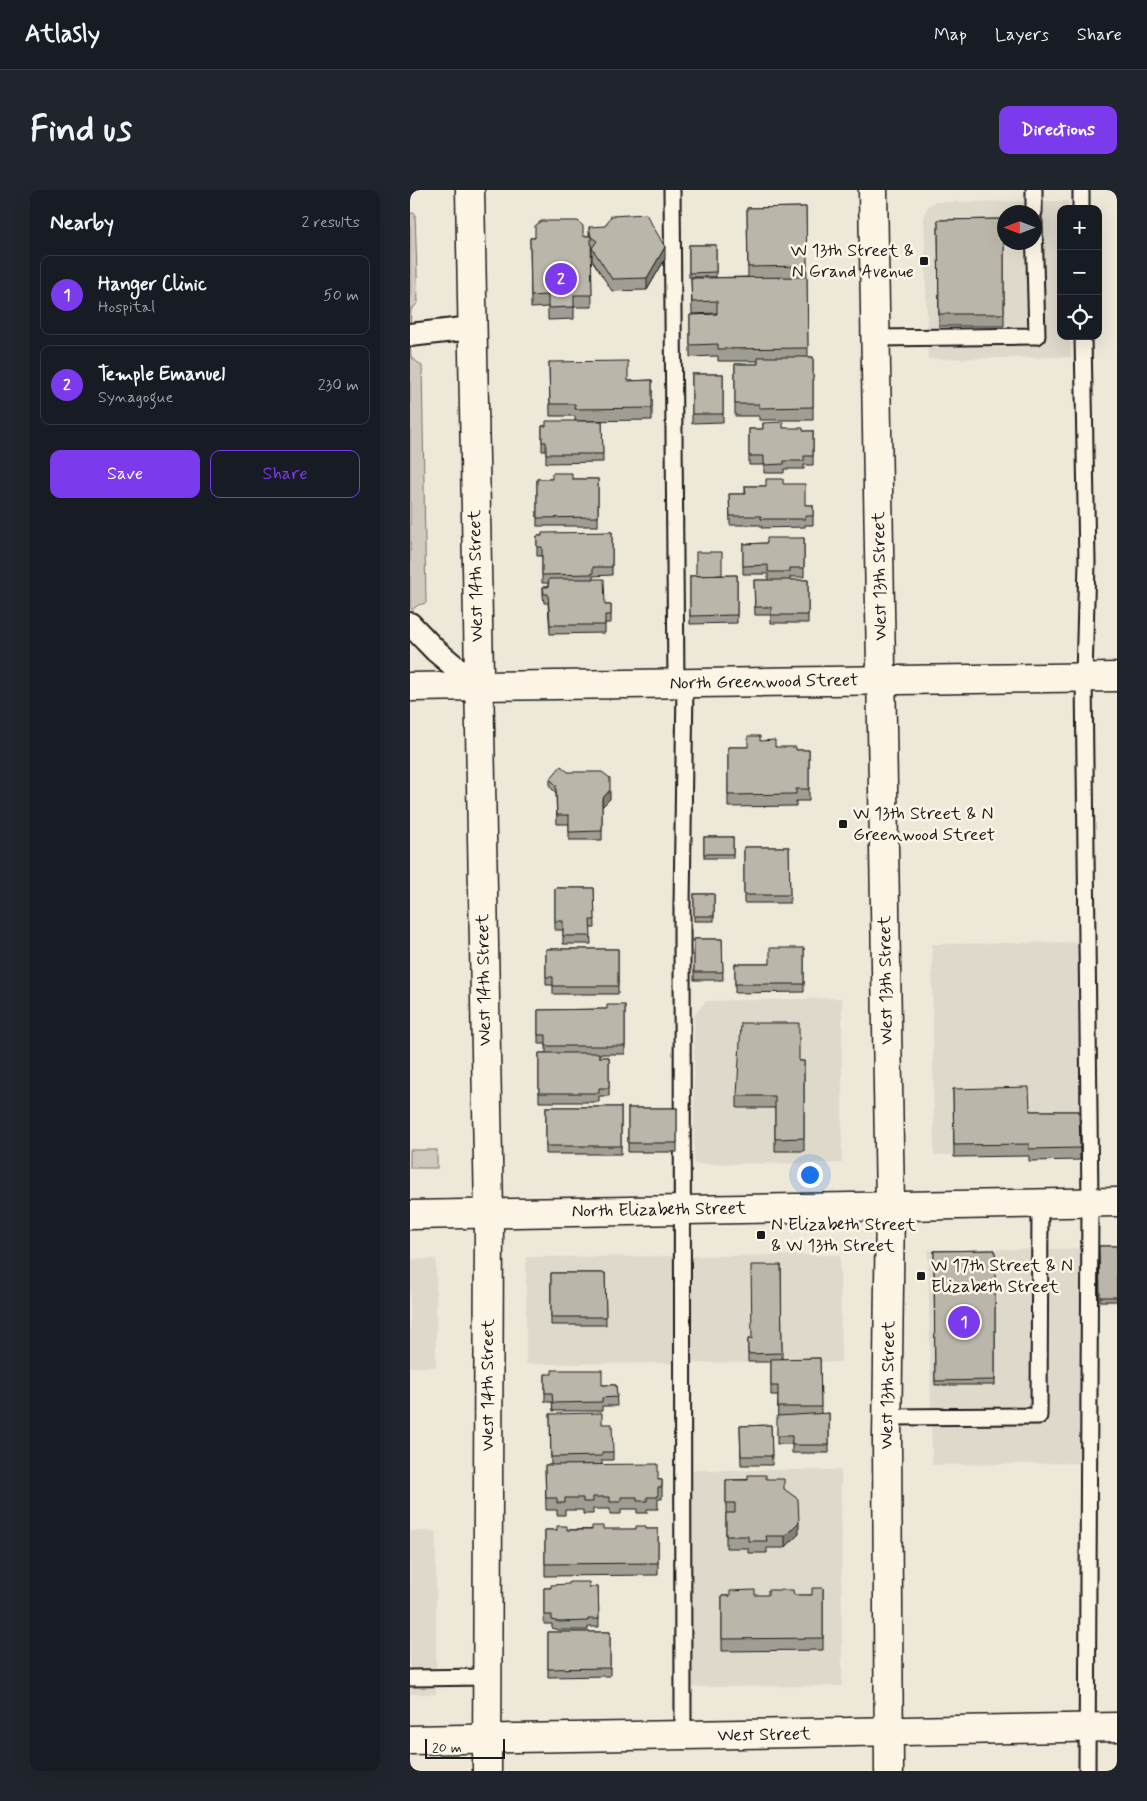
<!DOCTYPE html>
<html lang="en">
<head>
<meta charset="utf-8">
<style>
  :root { --surface:#171b24; --page:#20242c; --text:#f1f3f6; --muted:#9ea1a6; --line:#363941; --accent:#7c3aed }
  body { margin:0; font-family:Mynerve,sans-serif; background:var(--page); color:var(--text) }
  .controls { position:absolute; right:15px; top:15px; display:grid; overflow:hidden; border-radius:10px; box-shadow:0 5px 20px #0002 }
  .controls button { width:45px; height:45px; display:grid; place-items:center; padding:0; border:0; border-bottom:1px solid var(--line); background:var(--surface); color:var(--text); font:25px sans-serif }
  .compass { position:absolute; left:587px; top:15px; width:45px; height:45px; border-radius:50%; background:var(--surface); box-shadow:0 5px 20px #0002; rotate:270deg }
  .scale { position:absolute; left:15px; bottom:12px; width:80px; box-sizing:border-box; padding-left:5px; border:2px solid #1c1c1c; border-top:0; font-size:14px; line-height:18px; white-space:nowrap; color:#1c1c1c; -webkit-text-stroke:4px #fcf5e5; paint-order:stroke }
  .you { position:absolute; left:399px; top:984px; width:18px; height:18px; margin:-12px; border:4px solid #fff; border-radius:50%; background:#1a73e8; box-shadow:0 0 0 8px #1a73e833 }
  .badge { display:grid; place-items:center; width:32px; height:32px; border-radius:50%; background:var(--accent); color:#fff; font-size:16px; font-weight:700 }
  .pin { position:absolute; translate:-50% -50%; border:2px solid #fff; box-shadow:0 1px 5px #0006 }
  .list { margin:0; padding:0; list-style:none }
  h2 { display:flex; justify-content:space-between; align-items:center; height:65px; margin:0; padding:0 20px; font-size:21px }
  h2 small { font-size:16px; font-weight:400; color:var(--muted) }
  .list li { display:grid; grid-template-columns:32px 1fr auto; gap:15px; align-items:center; box-sizing:border-box; height:80px; margin:0 10px 10px; padding:0 10px; border:1px solid var(--line); border-radius:10px }
  .list b { display:block; font-size:19px; white-space:nowrap }
  .list p { margin:0; font-size:16px; white-space:nowrap; color:var(--muted) }
  .list em { font-size:16px; font-style:normal; color:var(--muted) }
  .actions { display:flex; gap:10px; padding:15px 20px }
  .actions a { flex:1; padding:11px 0; border:1px solid var(--accent); border-radius:10px; text-align:center; font-size:18px; color:var(--accent) }
  .actions .main { background:var(--accent); color:#fff }
  .icon { flex:none; width:28px; height:28px; fill:none; stroke:currentColor; stroke-width:2; stroke-linecap:round; stroke-linejoin:round }
  .map { position:relative; flex:none; width:707px; height:1581px; overflow:hidden; border-radius:10px }
  header { display:flex; align-items:center; gap:30px; box-sizing:border-box; height:70px; padding:0 25px; background:var(--surface); border-bottom:1px solid var(--line) }
  header strong { font-size:24px }
  nav { display:flex; gap:28px; margin-inline-start:auto; font-size:18px }
  .intro { display:flex; align-items:center; justify-content:space-between; box-sizing:border-box; height:120px; padding:0 30px }
  h1 { margin:0; font-size:35px }
  .button { padding:12px 22px; border-radius:10px; background:var(--accent); color:#fff; font-size:18px; font-weight:700 }
  main { display:flex; gap:30px; padding:0 30px }
  aside { flex:1; background:var(--surface); border-radius:10px; box-shadow:0 5px 20px #0002 }
  .map>svg:first-child { display:block }
  .built { fill:#ded9cb; fill-rule:evenodd }
  .green { fill:#cfcabd; stroke:#76736c }
  .lines { fill:none; stroke-linecap:round; stroke-linejoin:round }
  .service-casing { stroke:#1c1c1c; stroke-width:19 }
  .pedestrian-casing { stroke:#1c1c1c; stroke-width:26 }
  .minor-casing { stroke:#1c1c1c; stroke-width:31 }
  .tertiary-casing { stroke:#1c1c1c; stroke-width:31 }
  .secondary-casing { stroke:#1c1c1c; stroke-width:31 }
  .service { stroke:#fcf5e5; stroke-width:15 }
  .pedestrian { stroke:#fcf5e5; stroke-width:22 }
  .minor { stroke:#fcf5e5; stroke-width:28 }
  .tertiary { stroke:#fcf5e5; stroke-width:28 }
  .secondary { stroke:#fcf5e5; stroke-width:28 }
  .wall { fill:#a09d92; stroke:#1c1c1c }
  .shaded-wall { fill:#827f77; stroke:#1c1c1c }
  .building { fill:#bab6aa; stroke:#1c1c1c }
  .poi-dot { fill:#1c1c1c; stroke:#fcf5e5; stroke-width:2 }
  .labels { text-anchor:middle; dominant-baseline:central; stroke-width:5; stroke-linejoin:round; paint-order:stroke }
  .poi-label { font-size:18px; fill:#1c1c1c; stroke:#fcf5e5; text-anchor:start }
  .street-label { font-size:18px; fill:#1c1c1c; stroke:#fcf5e5 }
</style>
</head>
<body>
<header>
<strong>Atlasly</strong>
<nav><a>Map</a><a>Layers</a><a>Share</a></nav>
</header>
<div class="intro"><h1>Find us</h1><a class="button">Directions</a></div>
<main>
<aside>
<h2>Nearby<small>2 results</small></h2>
<ul class="list">
<li><span class="badge">1</span><div><b>Hanger Clinic</b><p>Hospital</p></div><em>50 m</em></li>
<li><span class="badge">2</span><div><b>Temple Emanuel</b><p>Synagogue</p></div><em>230 m</em></li>
</ul>
<div class="actions"><a class="main">Save</a><a>Share</a></div>
</aside>
<div class="map">
<svg width="707" height="1581" viewBox="0 0 707 1581">
  <rect width="100%" height="100%" fill="#eee8d9"/>
  <filter id="ink" filterUnits="userSpaceOnUse"><feTurbulence type="fractalNoise" baseFrequency=".02" numOctaves="2"/><feDisplacementMap in="SourceGraphic" scale="10" xChannelSelector="R" yChannelSelector="G"/><feConvolveMatrix kernelMatrix="1 2 1 2 8 2 1 2 1" color-interpolation-filters="sRGB"/></filter>
  <g filter="url(#ink)">
    <g class="built">
      <path d="M 659,11 L 659,19 L 651,19 L 651,146 L 660,146 L 661,167 L 518,169 L 514,24 L 519,15 L 525,12 ZM 594,22 L 624,22 L 624,52 L 594,52 Z"/>
      <path d="M 671,752 L 672,963 L 524,965 L 522,754 Z"/>
      <path d="M 432,808 L 432,973 L 284,974 L 284,825 L 296,811 Z"/>
      <path d="M 707,1058 L 707,1113 L 670,1113 L 672,1273 L 522,1275 L 518,1060 Z"/>
      <path d="M 430,1065 L 431,1172 L 116,1174 L 116,1067 Z"/>
      <rect x="0" y="1069" width="26" height="108"/>
      <path d="M 263,1280 L 431,1280 L 432,1496 L 264,1497 Z"/>
      <rect x="0" y="1341" width="26" height="163"/>
    </g>
    <g class="green">
      <path d="M 0,23 L 5,23 L 8,113 L 1,120 L 0,133 Z"/>
      <path d="M 0,154 L 1,167 L 12,176 L 16,413 L 8,415 L 2,420 L 0,417 Z"/>
      <rect x="0" y="960" width="27" height="18"/>
    </g>
    <g class="lines">
      <defs>
        <g id="service">
          <path d="M 262,0 L 266,493"/>
          <path d="M 624,0 L 624,22"/>
          <path d="M 671,0 L 671,19"/>
          <path d="M 673,146 L 677,372 L 674,487 L 680,1012 L 677,1581"/>
          <path d="M 466,148 L 627,146 L 624,32"/>
          <path d="M 478,1227 L 629,1226 L 630,1013"/>
          <path d="M 0,1488 L 77,1487"/>
          <path d="M 273,1547 L 272,717 L 275,493"/>
        </g>
        <g id="pedestrian">
          <path d="M 0,145 L 62,138"/>
          <path d="M 0,434 L 25,460 L 68,496"/>
        </g>
        <path id="minor" d="M 60,0 L 79,1024 L 77,1581"/>
        <g id="tertiary">
          <path d="M 0,1550 L 707,1537"/>
          <path d="M 479,1581 L 477,1251 L 480,1015"/>
        </g>
        <g id="secondary">
          <path d="M 463,0 L 480,1015"/>
          <path d="M 0,497 L 707,487"/>
          <path d="M 0,1025 L 707,1012"/>
        </g>
      </defs>
      <use href="#service" class="service-casing"/>
      <use href="#pedestrian" class="pedestrian-casing"/>
      <use href="#minor" class="minor-casing"/>
      <use href="#tertiary" class="tertiary-casing"/>
      <use href="#secondary" class="secondary-casing"/>
      <use href="#service" class="service"/>
      <use href="#pedestrian" class="pedestrian"/>
      <use href="#minor" class="minor"/>
      <use href="#tertiary" class="tertiary"/>
      <use href="#secondary" class="secondary"/>
    </g>
    <g class="wall">
      <path d="M 396,17 L 398,167 L 403,167 L 403,230 L 349,230 L 349,226 L 325,226 L 325,174 L 348,174 L 348,171 L 308,171 L 308,166 L 280,167 L 280,125 L 307,124 L 307,123 L 282,124 L 281,88 L 338,87 L 337,18 Z"/>
      <path d="M 594,29 L 594,136 L 529,136 L 528,30 Z"/>
      <path d="M 179,37 L 255,69 L 237,100 L 202,101 L 182,70 L 182,60 L 181,56 L 182,117 L 164,117 L 164,129 L 138,130 L 138,117 L 121,118 L 120,48 L 179,46 Z"/>
      <rect x="279" y="55" width="27" height="32"/>
      <path d="M 139,172 L 218,191 L 242,190 L 242,230 L 165,231 L 165,226 L 140,226 Z"/>
      <path d="M 282,184 L 313,184 L 313,232 L 282,233 Z"/>
      <path d="M 192,231 L 193,272 L 136,273 L 136,261 L 132,261 L 132,236 Z"/>
      <path d="M 353,233 L 373,238 L 393,241 L 403,241 L 403,275 L 394,275 L 394,279 L 374,279 L 374,283 L 354,283 L 354,275 L 339,275 L 339,239 L 353,239 Z"/>
      <rect x="127" y="289" width="61" height="47"/>
      <path d="M 373,294 L 395,315 L 403,315 L 403,335 L 395,335 L 395,337 L 351,338 L 351,335 L 320,335 L 319,304 L 335,304 L 335,296 L 356,296 Z"/>
      <path d="M 202,342 L 202,385 L 183,386 L 183,389 L 195,415 L 201,415 L 201,433 L 195,433 L 195,443 L 140,444 L 138,413 L 134,413 L 133,405 L 133,397 L 138,397 L 138,393 L 132,393 L 132,366 L 127,366 L 127,346 Z"/>
      <path d="M 394,348 L 394,387 L 380,387 L 380,390 L 398,390 L 398,433 L 361,433 L 361,425 L 345,425 L 344,390 L 358,390 L 358,384 L 333,384 L 333,354 L 357,353 Z"/>
      <path d="M 327,385 L 327,433 L 280,434 L 280,386 Z"/>
      <path d="M 350,551 L 365,557 L 386,560 L 399,560 L 399,611 L 386,611 L 386,616 L 318,617 L 318,557 L 338,557 Z"/>
      <path d="M 158,582 L 200,609 L 192,617 L 192,650 L 159,650 L 159,634 L 147,634 L 146,603 L 140,597 L 140,589 Z"/>
      <rect x="294" y="647" width="29" height="21"/>
      <path d="M 334,657 L 379,657 L 380,713 L 334,713 Z"/>
      <path d="M 145,698 L 184,698 L 185,738 L 180,738 L 181,754 L 153,754 L 153,740 L 145,740 Z"/>
      <rect x="284" y="704" width="20" height="27"/>
      <path d="M 284,749 L 312,749 L 313,790 L 284,790 Z"/>
      <path d="M 394,758 L 394,802 L 325,803 L 325,774 L 360,774 Z"/>
      <path d="M 136,759 L 208,759 L 208,804 L 143,804 L 143,795 L 136,795 Z"/>
      <path d="M 215,815 L 215,864 L 189,864 L 189,867 L 199,867 L 199,906 L 189,906 L 189,912 L 129,912 L 129,863 L 136,863 L 136,854 L 128,854 L 128,820 L 197,819 Z"/>
      <path d="M 389,871 L 394,871 L 394,961 L 365,961 L 365,918 L 327,918 L 327,906 Z"/>
      <path d="M 543,899 L 620,921 L 669,921 L 670,970 L 619,971 L 619,966 L 544,967 Z"/>
      <rect x="136" y="917" width="75" height="47"/>
      <rect x="218" y="918" width="49" height="44"/>
      <path d="M 689,1056 L 707,1056 L 707,1111 L 690,1111 Z"/>
      <path d="M 585,1060 L 585,1195 L 525,1195 L 524,1061 Z"/>
      <path d="M 371,1075 L 372,1169 L 410,1168 L 411,1224 L 419,1223 L 419,1263 L 382,1263 L 382,1254 L 367,1254 L 368,1205 L 361,1205 L 361,1172 L 338,1172 L 338,1149 L 342,1149 Z"/>
      <path d="M 141,1083 L 195,1083 L 196,1135 L 141,1135 Z"/>
      <path d="M 135,1184 L 192,1195 L 206,1195 L 207,1216 L 192,1216 L 192,1221 L 143,1221 L 142,1212 L 135,1212 Z"/>
      <path d="M 140,1224 L 192,1234 L 203,1262 L 203,1270 L 192,1270 L 192,1275 L 248,1290 L 252,1290 L 252,1309 L 248,1309 L 248,1319 L 237,1319 L 237,1323 L 227,1323 L 227,1319 L 211,1319 L 211,1324 L 200,1324 L 200,1319 L 183,1319 L 183,1324 L 173,1324 L 173,1320 L 155,1320 L 155,1325 L 147,1325 L 147,1320 L 136,1320 L 135,1275 L 141,1275 Z"/>
      <path d="M 361,1235 L 362,1275 L 331,1275 L 330,1236 Z"/>
      <path d="M 356,1289 L 374,1299 L 389,1344 L 375,1358 L 357,1358 L 357,1363 L 338,1363 L 338,1358 L 316,1358 L 316,1290 Z"/>
      <path d="M 248,1339 L 248,1385 L 135,1386 L 135,1340 Z"/>
      <path d="M 188,1397 L 189,1437 L 178,1437 L 178,1440 L 149,1440 L 142,1438 L 142,1434 L 134,1434 L 134,1398 Z"/>
      <path d="M 413,1398 L 413,1460 L 312,1461 L 312,1406 L 402,1405 Z"/>
      <path d="M 138,1442 L 200,1442 L 200,1486 L 138,1487 Z"/>
    </g>
    <g class="shaded-wall">
      <path d="M 255,57 L 255,69 L 237,100 L 237,88 Z"/>
      <path d="M 200,600 L 200,609 L 192,617 L 192,609 Z"/>
      <path d="M 389,1332 L 389,1344 L 375,1358 L 375,1346 Z"/>
    </g>
    <g class="building">
      <path d="M 396,17 L 397,76 L 338,77 L 337,18 Z"/>
      <path d="M 236,24 L 255,57 L 237,88 L 202,89 L 182,58 L 187,51 L 181,47 L 179,37 L 195,36 L 201,26 Z"/>
      <path d="M 594,29 L 594,124 L 529,124 L 528,30 Z"/>
      <path d="M 131,31 L 168,31 L 173,36 L 173,46 L 181,46 L 182,105 L 164,105 L 164,117 L 138,118 L 138,105 L 121,106 L 120,48 L 125,48 L 125,36 Z"/>
      <path d="M 279,55 L 306,55 L 306,82 L 279,83 Z"/>
      <path d="M 397,87 L 398,158 L 308,159 L 308,154 L 280,155 L 280,125 L 307,124 L 307,111 L 282,112 L 281,88 Z"/>
      <path d="M 348,167 L 403,167 L 403,217 L 349,218 L 349,214 L 325,214 L 325,174 L 348,174 Z"/>
      <path d="M 218,171 L 218,191 L 242,190 L 242,218 L 165,219 L 165,214 L 140,214 L 139,172 Z"/>
      <rect x="282" y="184" width="31" height="40"/>
      <path d="M 136,231 L 192,231 L 193,264 L 136,264 L 136,252 L 132,252 L 132,236 L 136,236 Z"/>
      <path d="M 373,232 L 373,238 L 393,238 L 393,241 L 403,241 L 403,266 L 394,266 L 394,271 L 374,271 L 374,274 L 354,275 L 354,266 L 339,266 L 339,239 L 353,239 L 353,233 Z"/>
      <path d="M 142,283 L 162,283 L 162,289 L 188,289 L 188,327 L 127,328 L 127,289 L 142,289 Z"/>
      <path d="M 356,289 L 373,289 L 373,294 L 395,294 L 395,315 L 403,315 L 403,326 L 395,326 L 395,329 L 351,329 L 351,326 L 320,326 L 319,304 L 336,304 L 335,296 L 356,296 Z"/>
      <path d="M 202,342 L 202,377 L 183,377 L 183,384 L 132,385 L 132,357 L 127,357 L 127,346 L 132,346 L 132,343 Z"/>
      <path d="M 357,348 L 394,348 L 394,378 L 380,378 L 380,382 L 358,382 L 358,375 L 333,376 L 333,354 L 357,353 Z"/>
      <path d="M 286,362 L 312,362 L 312,385 L 286,386 Z"/>
      <path d="M 327,385 L 327,425 L 280,426 L 280,386 Z"/>
      <path d="M 139,389 L 194,389 L 195,415 L 201,415 L 201,425 L 195,425 L 195,435 L 140,435 L 138,404 L 134,404 L 133,397 L 138,397 Z"/>
      <path d="M 344,390 L 398,390 L 398,425 L 361,425 L 361,417 L 345,417 Z"/>
      <path d="M 338,546 L 350,546 L 350,551 L 365,550 L 365,557 L 386,557 L 386,560 L 399,560 L 399,599 L 386,599 L 386,604 L 318,605 L 318,557 L 338,557 Z"/>
      <path d="M 151,576 L 158,582 L 192,582 L 200,588 L 200,600 L 192,609 L 192,641 L 159,642 L 159,625 L 147,625 L 146,595 L 140,589 Z"/>
      <rect x="294" y="647" width="29" height="17"/>
      <path d="M 334,657 L 379,657 L 380,705 L 334,705 Z"/>
      <path d="M 145,698 L 184,698 L 185,730 L 180,730 L 181,746 L 153,746 L 153,731 L 145,731 Z"/>
      <rect x="284" y="704" width="20" height="22"/>
      <path d="M 284,749 L 312,749 L 313,782 L 284,782 Z"/>
      <path d="M 360,758 L 394,758 L 394,794 L 325,794 L 325,774 L 360,774 Z"/>
      <path d="M 136,759 L 208,759 L 208,796 L 143,796 L 143,787 L 136,787 Z"/>
      <path d="M 197,815 L 215,815 L 215,856 L 136,856 L 136,845 L 128,845 L 128,820 L 197,819 Z"/>
      <path d="M 331,833 L 389,833 L 389,871 L 394,871 L 394,948 L 365,949 L 365,906 L 327,906 Z"/>
      <path d="M 129,863 L 189,863 L 189,867 L 199,867 L 199,898 L 189,898 L 189,903 L 129,903 Z"/>
      <path d="M 619,897 L 620,921 L 669,921 L 670,958 L 619,959 L 619,954 L 544,955 L 543,899 Z"/>
      <rect x="136" y="917" width="75" height="39"/>
      <rect x="218" y="918" width="49" height="35"/>
      <path d="M 689,1056 L 707,1056 L 707,1107 L 690,1107 Z"/>
      <path d="M 585,1060 L 585,1190 L 525,1191 L 524,1061 Z"/>
      <path d="M 341,1075 L 371,1075 L 372,1163 L 338,1164 L 338,1149 L 342,1149 Z"/>
      <path d="M 141,1083 L 195,1083 L 196,1127 L 141,1127 Z"/>
      <path d="M 410,1168 L 411,1217 L 368,1217 L 368,1196 L 361,1196 L 361,1169 Z"/>
      <path d="M 142,1180 L 192,1180 L 192,1195 L 206,1195 L 207,1207 L 192,1208 L 192,1212 L 143,1213 L 142,1203 L 135,1203 L 135,1184 L 142,1184 Z"/>
      <path d="M 192,1223 L 192,1234 L 202,1234 L 203,1262 L 192,1262 L 192,1266 L 141,1267 L 140,1224 Z"/>
      <path d="M 419,1223 L 419,1255 L 382,1255 L 382,1246 L 367,1246 L 367,1226 Z"/>
      <path d="M 361,1235 L 362,1266 L 331,1266 L 330,1236 Z"/>
      <path d="M 248,1274 L 248,1290 L 252,1290 L 252,1297 L 248,1297 L 248,1307 L 237,1307 L 237,1311 L 227,1311 L 227,1307 L 211,1307 L 211,1312 L 200,1312 L 200,1307 L 183,1307 L 183,1312 L 173,1312 L 173,1308 L 155,1308 L 155,1313 L 147,1313 L 147,1308 L 136,1308 L 135,1275 Z"/>
      <path d="M 338,1285 L 356,1285 L 356,1289 L 374,1289 L 374,1299 L 388,1309 L 389,1332 L 375,1346 L 356,1346 L 357,1351 L 338,1351 L 338,1346 L 316,1346 L 316,1323 L 325,1323 L 325,1313 L 316,1313 L 316,1290 L 338,1290 Z"/>
      <path d="M 147,1336 L 157,1336 L 157,1340 L 182,1340 L 182,1336 L 193,1336 L 193,1339 L 226,1339 L 226,1336 L 236,1336 L 236,1339 L 248,1339 L 248,1373 L 135,1374 L 135,1340 L 147,1340 Z"/>
      <path d="M 159,1392 L 179,1392 L 179,1397 L 188,1397 L 189,1429 L 178,1429 L 178,1431 L 149,1432 L 142,1430 L 142,1425 L 134,1425 L 134,1398 L 141,1398 L 141,1395 L 159,1394 Z"/>
      <path d="M 402,1398 L 413,1398 L 413,1448 L 312,1449 L 312,1406 L 320,1406 L 320,1401 L 345,1400 L 345,1405 L 358,1405 L 358,1400 L 383,1400 L 384,1405 L 402,1405 Z"/>
      <path d="M 138,1442 L 200,1442 L 200,1478 L 138,1479 Z"/>
    </g>
  </g>
  <g class="poi-dot">
    <rect x="509" y="66" width="10" height="10" rx="2.5"/>
    <rect x="428" y="629" width="10" height="10" rx="2.5"/>
    <rect x="346" y="1040" width="10" height="10" rx="2.5"/>
    <rect x="506" y="1081" width="10" height="10" rx="2.5"/>
  </g>
  <g class="labels">
    <g class="poi-label">
      <text x="504" y="61" text-anchor="end">W 13th Street &amp;<tspan x="504" dy="21">N Grand Avenue</tspan></text>
      <text x="443" y="624">W 13th Street &amp; N<tspan x="443" dy="21">Greenwood Street</tspan></text>
      <text x="361" y="1035">N Elizabeth Street<tspan x="361" dy="21">&amp; W 13th Street</tspan></text>
      <text x="521" y="1076">W 17th Street &amp; N<tspan x="521" dy="21">Elizabeth Street</tspan></text>
    </g>
    <g class="street-label">
      <text transform="translate(66 386) rotate(-91)">West 14th Street</text>
      <text transform="translate(470 386) rotate(-91)">West 13th Street</text>
      <text transform="translate(354 492) rotate(-1)">North Greenwood Street</text>
      <text transform="translate(74 790) rotate(-91)">West 14th Street</text>
      <text transform="translate(476 790) rotate(-91)">West 13th Street</text>
      <text transform="translate(249 1020) rotate(-1)">North Elizabeth Street</text>
      <text transform="translate(78 1195) rotate(-90)">West 14th Street</text>
      <text transform="translate(478 1195) rotate(-89)">West 13th Street</text>
      <text transform="translate(354 1545) rotate(-1)">West Street</text>
    </g>
  </g>
</svg>
<div class="controls">
<button>+</button>
<button>−</button>
<button><svg class="icon" aria-label="locate" viewBox="0 0 24 24"><circle cx="12" cy="12" r="6"/><path d="M12 2v4M12 18v4M2 12h4M18 12h4"/></svg></button>
</div>
<svg class="compass" viewBox="-18 -18 36 36"><path d="M0-13l5 13h-10z" fill="#e53935"/><path d="M0 13l5-13h-10z" fill="#9ea1a6"/></svg>
<div class="scale">20 m</div>
<div class="you"></div>
<div class="pin badge" style="left:554px;top:1132px">1</div>
<div class="pin badge" style="left:151px;top:89px">2</div>
</div>
</main>
</body>
</html>
